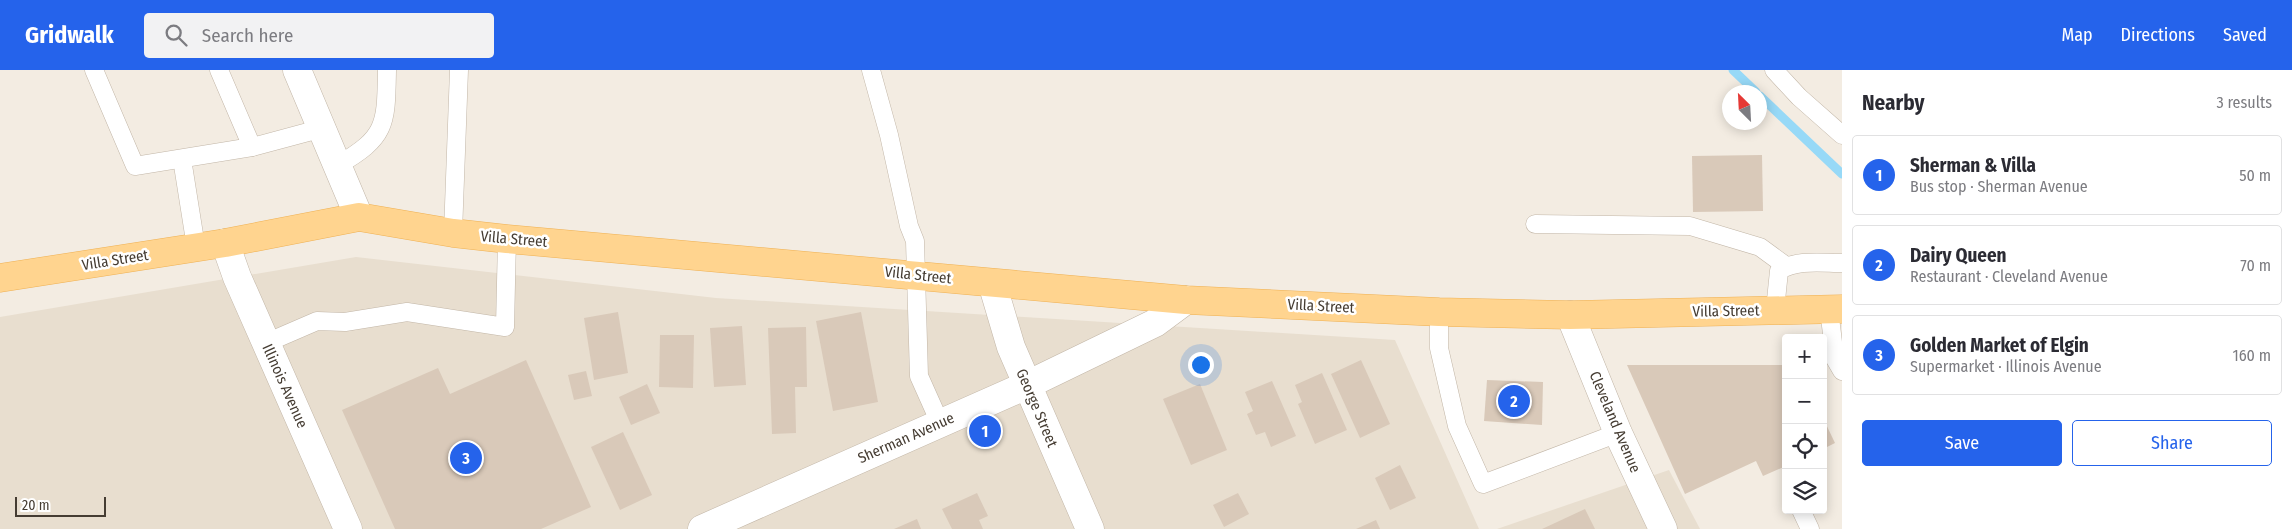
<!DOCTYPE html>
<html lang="en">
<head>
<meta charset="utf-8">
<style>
  :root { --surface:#fff; --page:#f2f2f3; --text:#2b2b33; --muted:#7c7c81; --line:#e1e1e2; --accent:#2563eb }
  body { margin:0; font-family:"Fira Sans Condensed",sans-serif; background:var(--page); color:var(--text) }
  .controls { position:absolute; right:15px; bottom:15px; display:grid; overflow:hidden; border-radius:5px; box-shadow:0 2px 12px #0003 }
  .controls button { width:45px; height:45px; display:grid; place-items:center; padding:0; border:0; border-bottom:1px solid var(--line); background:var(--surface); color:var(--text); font:25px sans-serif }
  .compass { position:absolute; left:1722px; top:15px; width:45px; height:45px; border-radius:50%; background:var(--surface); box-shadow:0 2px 12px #0003; rotate:336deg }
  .scale { position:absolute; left:15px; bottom:12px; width:91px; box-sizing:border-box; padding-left:5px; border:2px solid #453c32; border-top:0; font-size:14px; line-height:18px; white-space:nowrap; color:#453c32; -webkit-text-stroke:4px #fff; paint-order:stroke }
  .you { position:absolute; left:1200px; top:294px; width:18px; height:18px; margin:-12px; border:4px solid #fff; border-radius:50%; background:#1a73e8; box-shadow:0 0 0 8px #1a73e833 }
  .badge { display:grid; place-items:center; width:32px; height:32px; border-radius:50%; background:var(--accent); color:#fff; font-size:16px; font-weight:700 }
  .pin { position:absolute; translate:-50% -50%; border:2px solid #fff; box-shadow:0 1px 5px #0006 }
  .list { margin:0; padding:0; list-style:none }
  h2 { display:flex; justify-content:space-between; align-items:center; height:65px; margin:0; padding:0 20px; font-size:21px }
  h2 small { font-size:16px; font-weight:400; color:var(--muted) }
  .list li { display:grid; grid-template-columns:32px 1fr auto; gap:15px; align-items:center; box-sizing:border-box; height:80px; margin:0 10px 10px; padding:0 10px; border:1px solid var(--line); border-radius:5px }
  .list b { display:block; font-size:19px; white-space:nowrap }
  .list p { margin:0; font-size:16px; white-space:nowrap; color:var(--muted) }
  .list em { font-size:16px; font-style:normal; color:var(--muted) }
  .actions { display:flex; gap:10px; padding:15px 20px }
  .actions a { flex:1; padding:11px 0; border:1px solid var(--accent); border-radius:5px; text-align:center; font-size:18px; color:var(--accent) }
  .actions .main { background:var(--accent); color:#fff }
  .icon { flex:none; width:28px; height:28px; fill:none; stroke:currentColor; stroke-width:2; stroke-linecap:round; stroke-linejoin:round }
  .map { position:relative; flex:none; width:1842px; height:459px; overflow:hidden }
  header { display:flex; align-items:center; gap:30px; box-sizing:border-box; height:70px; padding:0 25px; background:var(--accent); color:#fff }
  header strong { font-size:24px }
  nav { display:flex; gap:28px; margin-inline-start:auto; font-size:18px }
  .search { width:350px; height:45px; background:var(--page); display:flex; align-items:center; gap:12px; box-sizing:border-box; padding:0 18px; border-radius:5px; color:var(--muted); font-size:19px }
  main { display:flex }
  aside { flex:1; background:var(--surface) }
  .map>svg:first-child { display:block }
  .residential { fill:#e8decf }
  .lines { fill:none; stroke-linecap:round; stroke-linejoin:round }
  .stream { stroke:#97d9f7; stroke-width:9 }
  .building { fill:#d9c9b9 }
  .service-casing { stroke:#c2b6a7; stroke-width:19 }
  .minor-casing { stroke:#c2b6a7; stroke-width:29 }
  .primary-casing { stroke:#efb154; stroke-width:29 }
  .service { stroke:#fff; stroke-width:18 }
  .minor { stroke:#fff; stroke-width:28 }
  .primary { stroke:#ffd48f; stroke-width:28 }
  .labels { text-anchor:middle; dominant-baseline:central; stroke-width:5; stroke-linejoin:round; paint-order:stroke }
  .street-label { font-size:15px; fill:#453c32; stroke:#fff }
</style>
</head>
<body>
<header>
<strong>Gridwalk</strong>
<div class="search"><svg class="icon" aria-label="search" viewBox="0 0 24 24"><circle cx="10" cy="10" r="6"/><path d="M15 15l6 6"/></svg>Search here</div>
<nav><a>Map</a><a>Directions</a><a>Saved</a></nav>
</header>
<main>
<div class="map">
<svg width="1842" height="459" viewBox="0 0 1842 459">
  <rect width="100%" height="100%" fill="#f3ece2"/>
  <g class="residential">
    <path d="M 356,187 L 716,228 L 1395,270 L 1479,459 L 0,459 L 0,247 Z"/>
    <path d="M 1669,400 L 1700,459 L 1497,459 Z"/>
  </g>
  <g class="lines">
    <g class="stream">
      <path d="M 1733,0 L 1756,22"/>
      <path d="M 1760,26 L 1842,104"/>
    </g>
  </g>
  <g class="building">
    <path d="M 1762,85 L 1763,141 L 1693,142 L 1692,86 Z"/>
    <path d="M 618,242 L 628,303 L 594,310 L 584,248 Z"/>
    <path d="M 861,242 L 878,332 L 833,341 L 816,251 Z"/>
    <path d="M 742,256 L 746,315 L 714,317 L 710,258 Z"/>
    <path d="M 806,257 L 807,317 L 795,317 L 796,363 L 772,364 L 768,258 Z"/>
    <path d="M 660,265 L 694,265 L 693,318 L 659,317 Z"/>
    <path d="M 526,290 L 591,437 L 541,459 L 395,459 L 342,340 L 438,298 L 450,324 Z"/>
    <path d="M 1361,290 L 1390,354 L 1360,368 L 1331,304 Z"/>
    <path d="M 1627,295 L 1786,295 L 1786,396 L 1763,406 L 1756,391 L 1685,424 Z"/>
    <path d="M 586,301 L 592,326 L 574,330 L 568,305 Z"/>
    <path d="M 1322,303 L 1347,360 L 1315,374 L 1298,334 L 1302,332 L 1295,315 Z"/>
    <path d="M 1487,310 L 1543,312 L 1542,355 L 1484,351 Z"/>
    <path d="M 1272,311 L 1296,366 L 1271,377 L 1265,362 L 1256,365 L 1247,344 L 1253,341 L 1245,322 Z"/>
    <path d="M 647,314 L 660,343 L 631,355 L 619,327 Z"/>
    <path d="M 1200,314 L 1227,380 L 1191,395 L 1163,329 Z"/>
    <path d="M 1823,348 L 1835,373 L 1823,379 Z"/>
    <path d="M 623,362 L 652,425 L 620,440 L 591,377 Z"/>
    <path d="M 1400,395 L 1416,428 L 1390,440 L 1375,408 Z"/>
    <path d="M 977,423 L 988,446 L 979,450 L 983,459 L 952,459 L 942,439 Z"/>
    <path d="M 1238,423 L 1249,444 L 1224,457 L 1213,435 Z"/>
    <path d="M 1585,439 L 1595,459 L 1542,459 Z"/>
    <path d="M 917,449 L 921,459 L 894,459 Z"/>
    <path d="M 1376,450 L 1380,459 L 1356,459 Z"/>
  </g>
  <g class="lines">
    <defs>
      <g id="service">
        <path d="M 94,0 L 135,96 L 252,77 L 323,58"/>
        <path d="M 219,0 L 252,77"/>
        <path d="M 871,0 L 889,65 L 909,156 L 915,171 L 919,306 L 940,353"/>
        <path d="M 1774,0 L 1799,27 L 1842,65"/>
        <path d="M 182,89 L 196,177"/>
        <path d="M 338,95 C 387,67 386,54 387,0"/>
        <path d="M 1535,154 L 1690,156 L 1760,177 L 1786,196"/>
        <path d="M 453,163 L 459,0"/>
        <path d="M 1829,239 L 1835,289 L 1842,301"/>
        <path d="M 1775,240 L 1779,201 C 1796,189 1822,193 1842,193"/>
        <path d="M 1439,242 L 1439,278 L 1457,356 L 1483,414 L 1618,363"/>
        <path d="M 266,273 L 317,251 L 345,252 L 407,242 L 505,257 L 507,169"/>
        <path d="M 1801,440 L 1810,459"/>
      </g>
      <g id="minor">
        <path d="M 297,0 L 359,147"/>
        <path d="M 225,173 L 237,207 L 348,459"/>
        <path d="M 992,213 L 1011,277 L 1090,459"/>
        <path d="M 1570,245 L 1618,363 L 1663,459"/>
        <path d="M 702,459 L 1027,315 L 1155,253 L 1186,230"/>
      </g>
      <path id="primary" d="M 0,208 L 225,173 L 359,147 L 453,163 L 507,169 L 1186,230 L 1439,242 L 1570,245 L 1842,239"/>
    </defs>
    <use href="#service" class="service-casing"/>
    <use href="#minor" class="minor-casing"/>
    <use href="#primary" class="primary-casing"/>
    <use href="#service" class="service"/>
    <use href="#minor" class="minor"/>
    <use href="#primary" class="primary"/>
  </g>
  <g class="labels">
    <g class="street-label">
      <text transform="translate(514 169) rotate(5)">Villa Street</text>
      <text transform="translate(115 190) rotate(-9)">Villa Street</text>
      <text transform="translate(918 205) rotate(6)">Villa Street</text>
      <text transform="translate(1321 236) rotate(3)">Villa Street</text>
      <text transform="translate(1726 241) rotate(-1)">Villa Street</text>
      <text transform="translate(285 316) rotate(66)">Illinois Avenue</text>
      <text transform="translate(1037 338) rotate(67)">George Street</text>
      <text transform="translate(1615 352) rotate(67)">Cleveland Avenue</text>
      <text transform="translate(906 368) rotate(-24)">Sherman Avenue</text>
    </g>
  </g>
</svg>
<div class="controls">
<button>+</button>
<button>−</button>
<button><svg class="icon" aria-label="locate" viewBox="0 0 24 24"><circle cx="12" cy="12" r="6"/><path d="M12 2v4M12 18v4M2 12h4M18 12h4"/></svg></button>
<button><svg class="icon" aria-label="layers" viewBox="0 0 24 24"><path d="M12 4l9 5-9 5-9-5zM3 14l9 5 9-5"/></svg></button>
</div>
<svg class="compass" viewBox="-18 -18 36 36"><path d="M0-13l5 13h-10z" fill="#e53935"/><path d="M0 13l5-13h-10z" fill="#7c7c81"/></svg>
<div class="scale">20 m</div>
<div class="you"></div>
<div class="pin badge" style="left:985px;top:361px">1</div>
<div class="pin badge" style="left:1514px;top:331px">2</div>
<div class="pin badge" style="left:466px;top:388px">3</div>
</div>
<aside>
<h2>Nearby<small>3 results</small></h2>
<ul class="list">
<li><span class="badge">1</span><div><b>Sherman &amp; Villa</b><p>Bus stop · Sherman Avenue</p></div><em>50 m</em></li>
<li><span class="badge">2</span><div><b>Dairy Queen</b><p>Restaurant · Cleveland Avenue</p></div><em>70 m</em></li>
<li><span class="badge">3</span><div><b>Golden Market of Elgin</b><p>Supermarket · Illinois Avenue</p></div><em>160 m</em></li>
</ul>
<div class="actions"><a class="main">Save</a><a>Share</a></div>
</aside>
</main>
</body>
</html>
